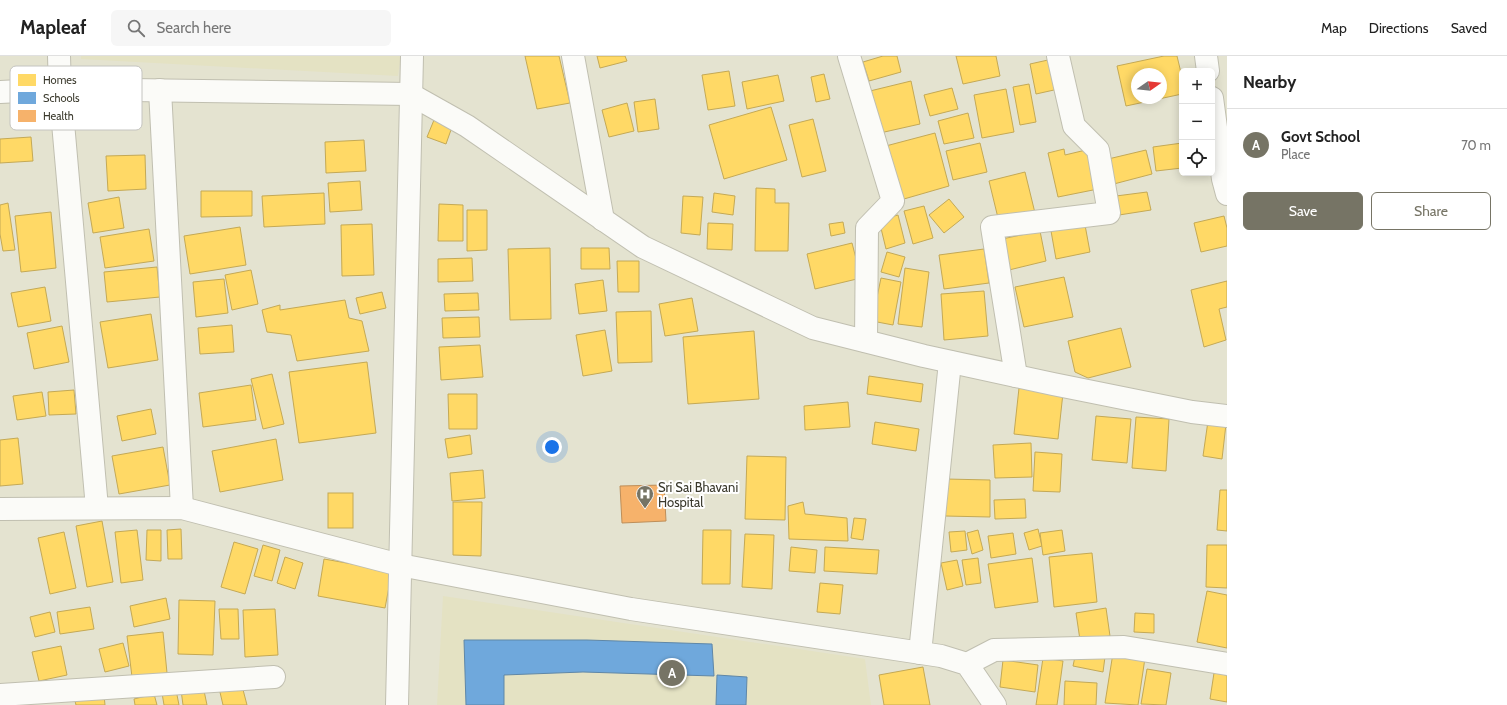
<!DOCTYPE html>
<html lang="en">
<head>
<meta charset="utf-8">
<style>
  :root { --surface:#fff; --page:#f6f6f6; --text:#222; --muted:#767676; --line:#e0e0e0; --accent:#767465 }
  body { margin:0; font-family:Cabin,sans-serif; background:var(--page); color:var(--text) }
  .controls { position:absolute; right:12px; top:12px; display:grid; overflow:hidden; border-radius:6px; box-shadow:0 2px 10px #0003 }
  .controls button { width:36px; height:36px; display:grid; place-items:center; padding:0; border:0; border-bottom:1px solid var(--line); background:var(--surface); color:var(--text); font:20px sans-serif }
  .compass { position:absolute; left:1131px; top:12px; width:36px; height:36px; border-radius:50%; background:var(--surface); box-shadow:0 2px 10px #0003; rotate:76deg }
  .you { position:absolute; left:552px; top:391px; width:14px; height:14px; margin:-10px; border:3px solid #fff; border-radius:50%; background:#1a73e8; box-shadow:0 0 0 6px #1a73e833 }
  .badge { display:grid; place-items:center; width:26px; height:26px; border-radius:50%; background:var(--accent); color:#fff; font-size:13px; font-weight:700 }
  .pin { position:absolute; translate:-50% -50%; border:2px solid #fff; box-shadow:0 1px 4px #0006 }
  .list { margin:0; padding:0; list-style:none }
  h2 { display:flex; justify-content:space-between; align-items:center; height:52px; margin:0; padding:0 16px; font-size:17px }
  h2 small { font-size:13px; font-weight:400; color:var(--muted) }
  .list li { display:grid; grid-template-columns:26px 1fr auto; gap:12px; align-items:center; box-sizing:border-box; height:72px; padding:0 16px; border-top:1px solid var(--line) }
  .list b { display:block; font-size:15px; white-space:nowrap }
  .list p { margin:0; font-size:13px; white-space:nowrap; color:var(--muted) }
  .list em { font-size:13px; font-style:normal; color:var(--muted) }
  .actions { display:flex; gap:8px; padding:12px 16px }
  .actions a { flex:1; padding:9px 0; border:1px solid var(--accent); border-radius:6px; text-align:center; font-size:14px; color:var(--accent) }
  .actions .main { background:var(--accent); color:#fff }
  .icon { flex:none; width:22px; height:22px; fill:none; stroke:currentColor; stroke-width:2; stroke-linecap:round; stroke-linejoin:round }
  .map { position:relative; flex:none; width:1227px; height:649px; overflow:hidden }
  header { display:flex; align-items:center; gap:24px; box-sizing:border-box; height:56px; padding:0 20px; background:var(--surface); border-bottom:1px solid var(--line) }
  header strong { font-size:19px }
  nav { display:flex; gap:22px; margin-inline-start:auto; font-size:14px }
  .search { width:280px; height:36px; background:var(--page); display:flex; align-items:center; gap:10px; box-sizing:border-box; padding:0 14px; border-radius:6px; color:var(--muted); font-size:15px }
  main { display:flex }
  aside { flex:1; background:var(--surface) }
  .map>svg:first-child { display:block }
  .built { fill:#e4e2c3 }
  .homes { fill:#ffd966; stroke:#c4a955; fill-rule:evenodd }
  .schools { fill:#6fa8dc; stroke:#5f87a7 }
  .health { fill:#f6b26b; stroke:#be8e58 }
  .lines { fill:none; stroke-linecap:round; stroke-linejoin:round }
  .street-casing { stroke:#c0bfb0; stroke-width:24 }
  .secondary-casing { stroke:#c0bfb0; stroke-width:24 }
  .street { stroke:#fbfbf8; stroke-width:22 }
  .secondary { stroke:#fbfbf8; stroke-width:22 }
  .labels { text-anchor:middle; dominant-baseline:central; stroke-width:4; stroke-linejoin:round; paint-order:stroke }
  .poi-label { font-size:13px; fill:#3a392c; stroke:#fff; text-anchor:start }
  .key { fill:#fff; stroke:#c4c4c0; stroke-width:1 }
  .key-label { font-size:11px; fill:#3a392c }
</style>
</head>
<body>
<header>
<strong>Mapleaf</strong>
<div class="search"><svg class="icon" aria-label="search" viewBox="0 0 24 24"><circle cx="10" cy="10" r="6"/><path d="M15 15l6 6"/></svg>Search here</div>
<nav><a>Map</a><a>Directions</a><a>Saved</a></nav>
</header>
<main>
<div class="map">
<svg width="1227" height="649" viewBox="0 0 1227 649">
  <rect width="100%" height="100%" fill="#e4e3d0"/>
  <g class="built">
    <path d="M 81,0 L 401,0 L 398,20 L 81,3 Z"/>
    <path d="M 443,540 L 865,603 L 871,649 L 437,649 Z"/>
  </g>
  <g class="homes">
    <path d="M 525,0 L 559,0 L 570,47 L 537,53 Z"/>
    <path d="M 597,0 L 625,0 L 627,5 L 600,12 Z"/>
    <path d="M 883,0 L 897,0 L 901,16 L 869,25 L 863,6 Z"/>
    <path d="M 956,0 L 996,0 L 1000,20 L 963,28 Z"/>
    <path d="M 1164,0 L 1177,0 L 1182,21 L 1182,38 L 1126,50 L 1117,10 ZM 1137,18 L 1161,18 L 1161,42 L 1137,42 Z"/>
    <path d="M 1057,2 L 1063,32 L 1036,38 L 1030,8 Z"/>
    <path d="M 729,15 L 735,50 L 708,54 L 702,19 Z"/>
    <path d="M 824,18 L 830,43 L 816,46 L 811,21 Z"/>
    <path d="M 778,19 L 784,45 L 747,53 L 742,26 Z"/>
    <path d="M 911,25 L 920,68 L 880,77 L 870,35 Z"/>
    <path d="M 1029,28 L 1036,66 L 1020,69 L 1013,31 Z"/>
    <path d="M 952,32 L 958,53 L 930,60 L 924,39 Z"/>
    <path d="M 1006,33 L 1014,76 L 982,82 L 974,39 Z"/>
    <path d="M 655,43 L 659,73 L 638,76 L 634,46 Z"/>
    <path d="M 627,47 L 634,75 L 609,81 L 602,54 Z"/>
    <path d="M 771,51 L 787,104 L 724,123 L 709,69 Z"/>
    <path d="M 968,57 L 974,82 L 944,88 L 938,65 Z"/>
    <path d="M 813,63 L 826,115 L 802,121 L 789,69 Z"/>
    <path d="M 434,64 L 452,71 L 446,88 L 427,81 Z"/>
    <path d="M 935,77 L 949,130 L 897,145 L 882,91 Z"/>
    <path d="M 31,81 L 33,105 L 0,107 L 0,83 Z"/>
    <path d="M 364,84 L 366,115 L 326,117 L 325,86 Z"/>
    <path d="M 980,87 L 987,116 L 953,124 L 946,95 Z"/>
    <path d="M 1182,87 L 1182,112 L 1156,115 L 1153,91 Z"/>
    <path d="M 1064,93 L 1065,99 L 1090,93 L 1098,133 L 1058,141 L 1048,97 Z"/>
    <path d="M 1146,94 L 1152,118 L 1110,129 L 1104,104 Z"/>
    <path d="M 145,99 L 146,133 L 108,135 L 106,100 Z"/>
    <path d="M 1025,116 L 1035,157 L 999,166 L 989,125 Z"/>
    <path d="M 360,125 L 362,154 L 330,156 L 328,127 Z"/>
    <path d="M 756,132 L 775,133 L 775,147 L 789,147 L 788,195 L 755,195 Z"/>
    <path d="M 201,135 L 252,135 L 252,160 L 201,161 Z"/>
    <path d="M 1147,136 L 1151,154 L 1119,159 L 1116,140 Z"/>
    <path d="M 324,137 L 325,168 L 264,171 L 262,140 Z"/>
    <path d="M 714,137 L 735,140 L 733,159 L 712,156 Z"/>
    <path d="M 683,140 L 703,141 L 700,179 L 681,177 Z"/>
    <path d="M 119,141 L 124,172 L 93,177 L 88,147 Z"/>
    <path d="M 949,143 L 964,161 L 944,177 L 929,159 Z"/>
    <path d="M 8,147 L 15,194 L 3,195 L 0,178 L 0,149 Z"/>
    <path d="M 439,148 L 463,149 L 463,185 L 438,185 Z"/>
    <path d="M 924,150 L 933,182 L 913,188 L 904,155 Z"/>
    <path d="M 467,154 L 487,154 L 487,194 L 467,195 Z"/>
    <path d="M 51,156 L 56,212 L 21,216 L 15,160 Z"/>
    <path d="M 898,159 L 905,187 L 886,193 L 879,164 Z"/>
    <path d="M 1224,160 L 1227,172 L 1227,190 L 1201,196 L 1194,167 Z"/>
    <path d="M 843,166 L 845,177 L 831,180 L 829,168 Z"/>
    <path d="M 708,167 L 733,168 L 732,194 L 707,193 Z"/>
    <path d="M 372,168 L 374,219 L 342,220 L 341,169 Z"/>
    <path d="M 1085,169 L 1090,196 L 1056,203 L 1051,175 Z"/>
    <path d="M 240,171 L 246,209 L 190,218 L 184,180 Z"/>
    <path d="M 149,173 L 154,205 L 105,212 L 100,181 Z"/>
    <path d="M 1040,175 L 1046,205 L 1009,214 L 1002,183 Z"/>
    <path d="M 852,187 L 861,222 L 815,233 L 807,198 Z"/>
    <path d="M 550,192 L 551,263 L 510,264 L 508,193 Z"/>
    <path d="M 581,192 L 609,192 L 610,213 L 581,213 Z"/>
    <path d="M 984,193 L 989,227 L 944,233 L 939,199 Z"/>
    <path d="M 887,196 L 905,201 L 899,221 L 881,216 Z"/>
    <path d="M 472,202 L 473,225 L 438,226 L 438,203 Z"/>
    <path d="M 617,205 L 639,205 L 639,236 L 618,236 Z"/>
    <path d="M 157,211 L 160,241 L 107,246 L 104,216 Z"/>
    <path d="M 905,212 L 929,216 L 922,271 L 898,268 Z"/>
    <path d="M 251,214 L 258,248 L 232,254 L 225,219 Z"/>
    <path d="M 1064,221 L 1073,261 L 1024,271 L 1015,231 Z"/>
    <path d="M 881,222 L 901,226 L 893,269 L 872,265 Z"/>
    <path d="M 224,223 L 228,257 L 196,261 L 193,226 Z"/>
    <path d="M 603,224 L 607,255 L 579,258 L 575,228 Z"/>
    <path d="M 1227,225 L 1227,251 L 1219,253 L 1226,284 L 1204,291 L 1191,234 Z"/>
    <path d="M 45,231 L 51,265 L 18,271 L 11,237 Z"/>
    <path d="M 984,235 L 988,280 L 944,284 L 941,238 Z"/>
    <path d="M 382,236 L 386,252 L 360,258 L 356,242 Z"/>
    <path d="M 478,237 L 479,254 L 445,255 L 444,238 Z"/>
    <path d="M 692,242 L 698,275 L 665,280 L 659,248 Z"/>
    <path d="M 345,244 L 349,262 L 362,265 L 369,295 L 297,305 L 291,279 L 267,276 L 262,254 L 280,249 L 280,254 Z"/>
    <path d="M 651,255 L 652,306 L 618,307 L 616,256 Z"/>
    <path d="M 151,258 L 158,304 L 108,312 L 100,266 Z"/>
    <path d="M 479,261 L 480,281 L 443,282 L 442,262 Z"/>
    <path d="M 232,269 L 234,296 L 200,298 L 198,272 Z"/>
    <path d="M 62,270 L 69,306 L 34,313 L 27,277 Z"/>
    <path d="M 1121,272 L 1131,311 L 1088,322 L 1075,316 L 1068,285 Z"/>
    <path d="M 605,274 L 612,315 L 583,320 L 576,279 Z"/>
    <path d="M 754,275 L 759,343 L 688,348 L 683,281 Z"/>
    <path d="M 480,289 L 483,321 L 441,324 L 439,291 Z"/>
    <path d="M 367,306 L 376,377 L 299,387 L 289,316 Z"/>
    <path d="M 272,318 L 284,368 L 263,373 L 251,323 Z"/>
    <path d="M 869,320 L 923,328 L 921,346 L 867,338 Z"/>
    <path d="M 251,329 L 256,364 L 203,371 L 199,337 Z"/>
    <path d="M 1019,332 L 1063,337 L 1058,383 L 1014,378 Z"/>
    <path d="M 74,334 L 76,358 L 49,359 L 48,336 Z"/>
    <path d="M 42,336 L 46,360 L 17,364 L 13,340 Z"/>
    <path d="M 448,338 L 477,338 L 477,373 L 449,373 Z"/>
    <path d="M 848,346 L 850,371 L 805,374 L 804,350 Z"/>
    <path d="M 151,353 L 156,378 L 122,385 L 117,360 Z"/>
    <path d="M 1096,360 L 1131,363 L 1127,407 L 1092,404 Z"/>
    <path d="M 1136,361 L 1169,363 L 1166,415 L 1132,412 Z"/>
    <path d="M 1208,365 L 1226,368 L 1222,403 L 1203,400 Z"/>
    <path d="M 875,366 L 919,373 L 916,395 L 872,388 Z"/>
    <path d="M 470,379 L 472,398 L 448,402 L 445,383 Z"/>
    <path d="M 18,382 L 23,428 L 0,430 L 0,384 Z"/>
    <path d="M 276,383 L 283,424 L 220,436 L 212,395 Z"/>
    <path d="M 1031,387 L 1032,421 L 995,422 L 993,389 Z"/>
    <path d="M 163,391 L 170,429 L 119,438 L 112,400 Z"/>
    <path d="M 1035,396 L 1062,398 L 1060,436 L 1033,435 Z"/>
    <path d="M 747,400 L 786,401 L 785,464 L 745,463 Z"/>
    <path d="M 483,414 L 485,442 L 452,445 L 450,417 Z"/>
    <path d="M 946,423 L 990,424 L 990,461 L 945,460 Z"/>
    <path d="M 1220,434 L 1227,434 L 1227,475 L 1217,474 Z"/>
    <rect x="328" y="437" width="25" height="35"/>
    <path d="M 1025,443 L 1026,462 L 995,463 L 994,444 Z"/>
    <path d="M 453,446 L 482,446 L 481,500 L 453,499 Z"/>
    <path d="M 803,446 L 805,458 L 847,462 L 848,485 L 789,483 L 788,450 Z"/>
    <path d="M 854,462 L 866,463 L 863,484 L 851,482 Z"/>
    <path d="M 102,465 L 113,526 L 87,531 L 76,470 Z"/>
    <path d="M 181,473 L 182,503 L 168,503 L 167,474 Z"/>
    <path d="M 1038,473 L 1042,490 L 1029,494 L 1024,477 Z"/>
    <path d="M 137,474 L 143,524 L 121,527 L 115,476 Z"/>
    <path d="M 147,474 L 161,474 L 161,505 L 146,504 Z"/>
    <path d="M 703,474 L 731,474 L 730,528 L 702,528 Z"/>
    <path d="M 978,474 L 983,494 L 972,498 L 967,477 Z"/>
    <path d="M 1062,474 L 1065,495 L 1043,499 L 1040,477 Z"/>
    <path d="M 965,475 L 967,494 L 951,496 L 949,476 Z"/>
    <path d="M 64,476 L 76,532 L 50,538 L 38,482 Z"/>
    <path d="M 1013,477 L 1016,498 L 991,502 L 988,480 Z"/>
    <path d="M 745,478 L 774,479 L 772,533 L 742,531 Z"/>
    <path d="M 234,486 L 258,493 L 245,538 L 221,531 Z"/>
    <path d="M 263,489 L 280,494 L 272,525 L 254,520 Z"/>
    <path d="M 1207,489 L 1227,489 L 1227,532 L 1206,531 Z"/>
    <path d="M 791,491 L 817,494 L 815,517 L 789,515 Z"/>
    <path d="M 825,491 L 879,494 L 877,518 L 824,515 Z"/>
    <path d="M 1092,497 L 1097,546 L 1054,551 L 1049,501 Z"/>
    <path d="M 285,501 L 303,507 L 295,533 L 277,527 Z"/>
    <path d="M 978,502 L 981,527 L 966,529 L 962,504 Z"/>
    <path d="M 1032,502 L 1038,546 L 995,552 L 988,508 Z"/>
    <path d="M 324,503 L 392,515 L 385,552 L 318,540 Z"/>
    <path d="M 957,504 L 963,530 L 947,534 L 941,507 Z"/>
    <path d="M 820,527 L 843,529 L 840,558 L 817,556 Z"/>
    <path d="M 1207,535 L 1227,539 L 1227,592 L 1197,586 Z"/>
    <path d="M 166,542 L 170,563 L 134,571 L 130,550 Z"/>
    <path d="M 179,544 L 215,545 L 213,599 L 178,598 Z"/>
    <path d="M 90,551 L 94,573 L 60,578 L 57,556 Z"/>
    <path d="M 1106,552 L 1110,580 L 1080,584 L 1076,557 Z"/>
    <path d="M 219,553 L 238,553 L 239,583 L 221,583 Z"/>
    <path d="M 275,553 L 278,599 L 245,601 L 243,554 Z"/>
    <path d="M 50,556 L 55,576 L 35,581 L 30,561 Z"/>
    <path d="M 1135,557 L 1154,558 L 1154,577 L 1134,576 Z"/>
    <path d="M 163,576 L 167,617 L 132,621 L 127,580 Z"/>
    <path d="M 123,587 L 129,610 L 105,616 L 99,593 Z"/>
    <path d="M 61,590 L 67,619 L 39,625 L 32,596 Z"/>
    <path d="M 1076,596 L 1105,601 L 1103,616 L 1073,610 Z"/>
    <path d="M 1113,597 L 1145,602 L 1138,649 L 1105,647 Z"/>
    <path d="M 1043,602 L 1063,605 L 1057,649 L 1036,649 Z"/>
    <path d="M 1003,604 L 1038,609 L 1035,636 L 1000,631 Z"/>
    <path d="M 923,611 L 930,649 L 884,649 L 879,619 Z"/>
    <path d="M 1147,613 L 1171,617 L 1166,649 L 1141,648 Z"/>
    <path d="M 1214,617 L 1227,619 L 1227,646 L 1210,643 Z"/>
    <path d="M 1065,625 L 1097,627 L 1096,649 L 1064,649 Z"/>
    <path d="M 241,626 L 247,649 L 223,649 L 219,632 Z"/>
    <path d="M 203,630 L 207,649 L 183,649 L 181,634 Z"/>
    <path d="M 176,634 L 179,649 L 164,649 L 162,637 Z"/>
    <path d="M 154,638 L 157,649 L 135,649 L 134,643 Z"/>
    <path d="M 104,639 L 105,649 L 76,649 L 75,645 Z"/>
  </g>
  <g class="schools">
    <path d="M 464,584 L 587,584 L 712,588 L 714,620 L 583,616 L 504,619 L 504,649 L 466,649 Z"/>
    <path d="M 717,619 L 747,621 L 746,649 L 716,649 Z"/>
  </g>
  <path class="health" d="M 664,429 L 666,465 L 622,467 L 620,430 Z"/>
  <g class="lines">
    <defs>
      <g id="street">
        <path d="M 59,0 L 60,33 L 97,452"/>
        <path d="M 573,0 L 603,164"/>
        <path d="M 849,0 L 893,145 L 867,172 L 866,285"/>
        <path d="M 1206,0 L 1208,15"/>
        <path d="M 160,34 L 182,452"/>
        <path d="M 410,38 L 467,70 L 643,191 L 813,272 L 924,300 L 1053,328 L 1192,356 L 1227,360"/>
        <path d="M 1212,42 L 1223,123 L 1227,138"/>
        <path d="M 1016,320 L 992,171 L 1109,157 L 1098,94 L 1074,70 L 1058,0"/>
        <path d="M 0,453 L 182,452 L 400,509 L 631,553 L 941,600 L 967,608 L 995,649"/>
        <path d="M 920,597 L 950,306"/>
        <path d="M 967,608 L 994,594 L 1124,591 L 1227,608"/>
        <path d="M 0,639 L 274,621"/>
      </g>
      <g id="secondary">
        <path d="M 0,36 L 60,33 L 410,38"/>
        <path d="M 397,649 L 412,0"/>
      </g>
    </defs>
    <use href="#street" class="street-casing"/>
    <use href="#secondary" class="secondary-casing"/>
    <use href="#street" class="street"/>
    <use href="#secondary" class="secondary"/>
  </g>
  <defs>
    <symbol id="hospital-pin" viewBox="-11 -11 22 30"><path d="M0 17L-7.5 6A9.5 9.5 0 1 1 7.5 6Z" fill="#767465" stroke="#fff"/><path d="M-5-5h3v3.5h4V-5h3V5h-3V1.5h-4V5h-3Z" fill="#fff"/></symbol>
  </defs>
  <g fill-rule="evenodd">
    <use href="#hospital-pin" x="635" y="428" width="20" height="27"/>
  </g>
  <g class="labels">
    <g class="poi-label">
      <text x="658" y="431">Sri Sai Bhavani<tspan x="658" dy="15">Hospital</tspan></text>
    </g>
  </g>
  <rect x="10" y="10" width="132" height="64" rx="6" class="key"/>
  <rect x="18" y="18" width="18" height="12" fill="#ffd966"/>
  <rect x="18" y="36" width="18" height="12" fill="#6fa8dc"/>
  <rect x="18" y="54" width="18" height="12" fill="#f6b26b"/>
  <g class="key-label">
    <text x="43" y="28">Homes</text>
    <text x="43" y="46">Schools</text>
    <text x="43" y="64">Health</text>
  </g>
</svg>
<div class="controls">
<button>+</button>
<button>−</button>
<button><svg class="icon" aria-label="locate" viewBox="0 0 24 24"><circle cx="12" cy="12" r="6"/><path d="M12 2v4M12 18v4M2 12h4M18 12h4"/></svg></button>
</div>
<svg class="compass" viewBox="-18 -18 36 36"><path d="M0-13l5 13h-10z" fill="#e53935"/><path d="M0 13l5-13h-10z" fill="#767676"/></svg>
<div class="you"></div>
<div class="pin badge" style="left:672px;top:617px">A</div>
</div>
<aside>
<h2>Nearby<small></small></h2>
<ul class="list">
<li><span class="badge">A</span><div><b>Govt School</b><p>Place</p></div><em>70 m</em></li>
</ul>
<div class="actions"><a class="main">Save</a><a>Share</a></div>
</aside>
</main>
</body>
</html>
